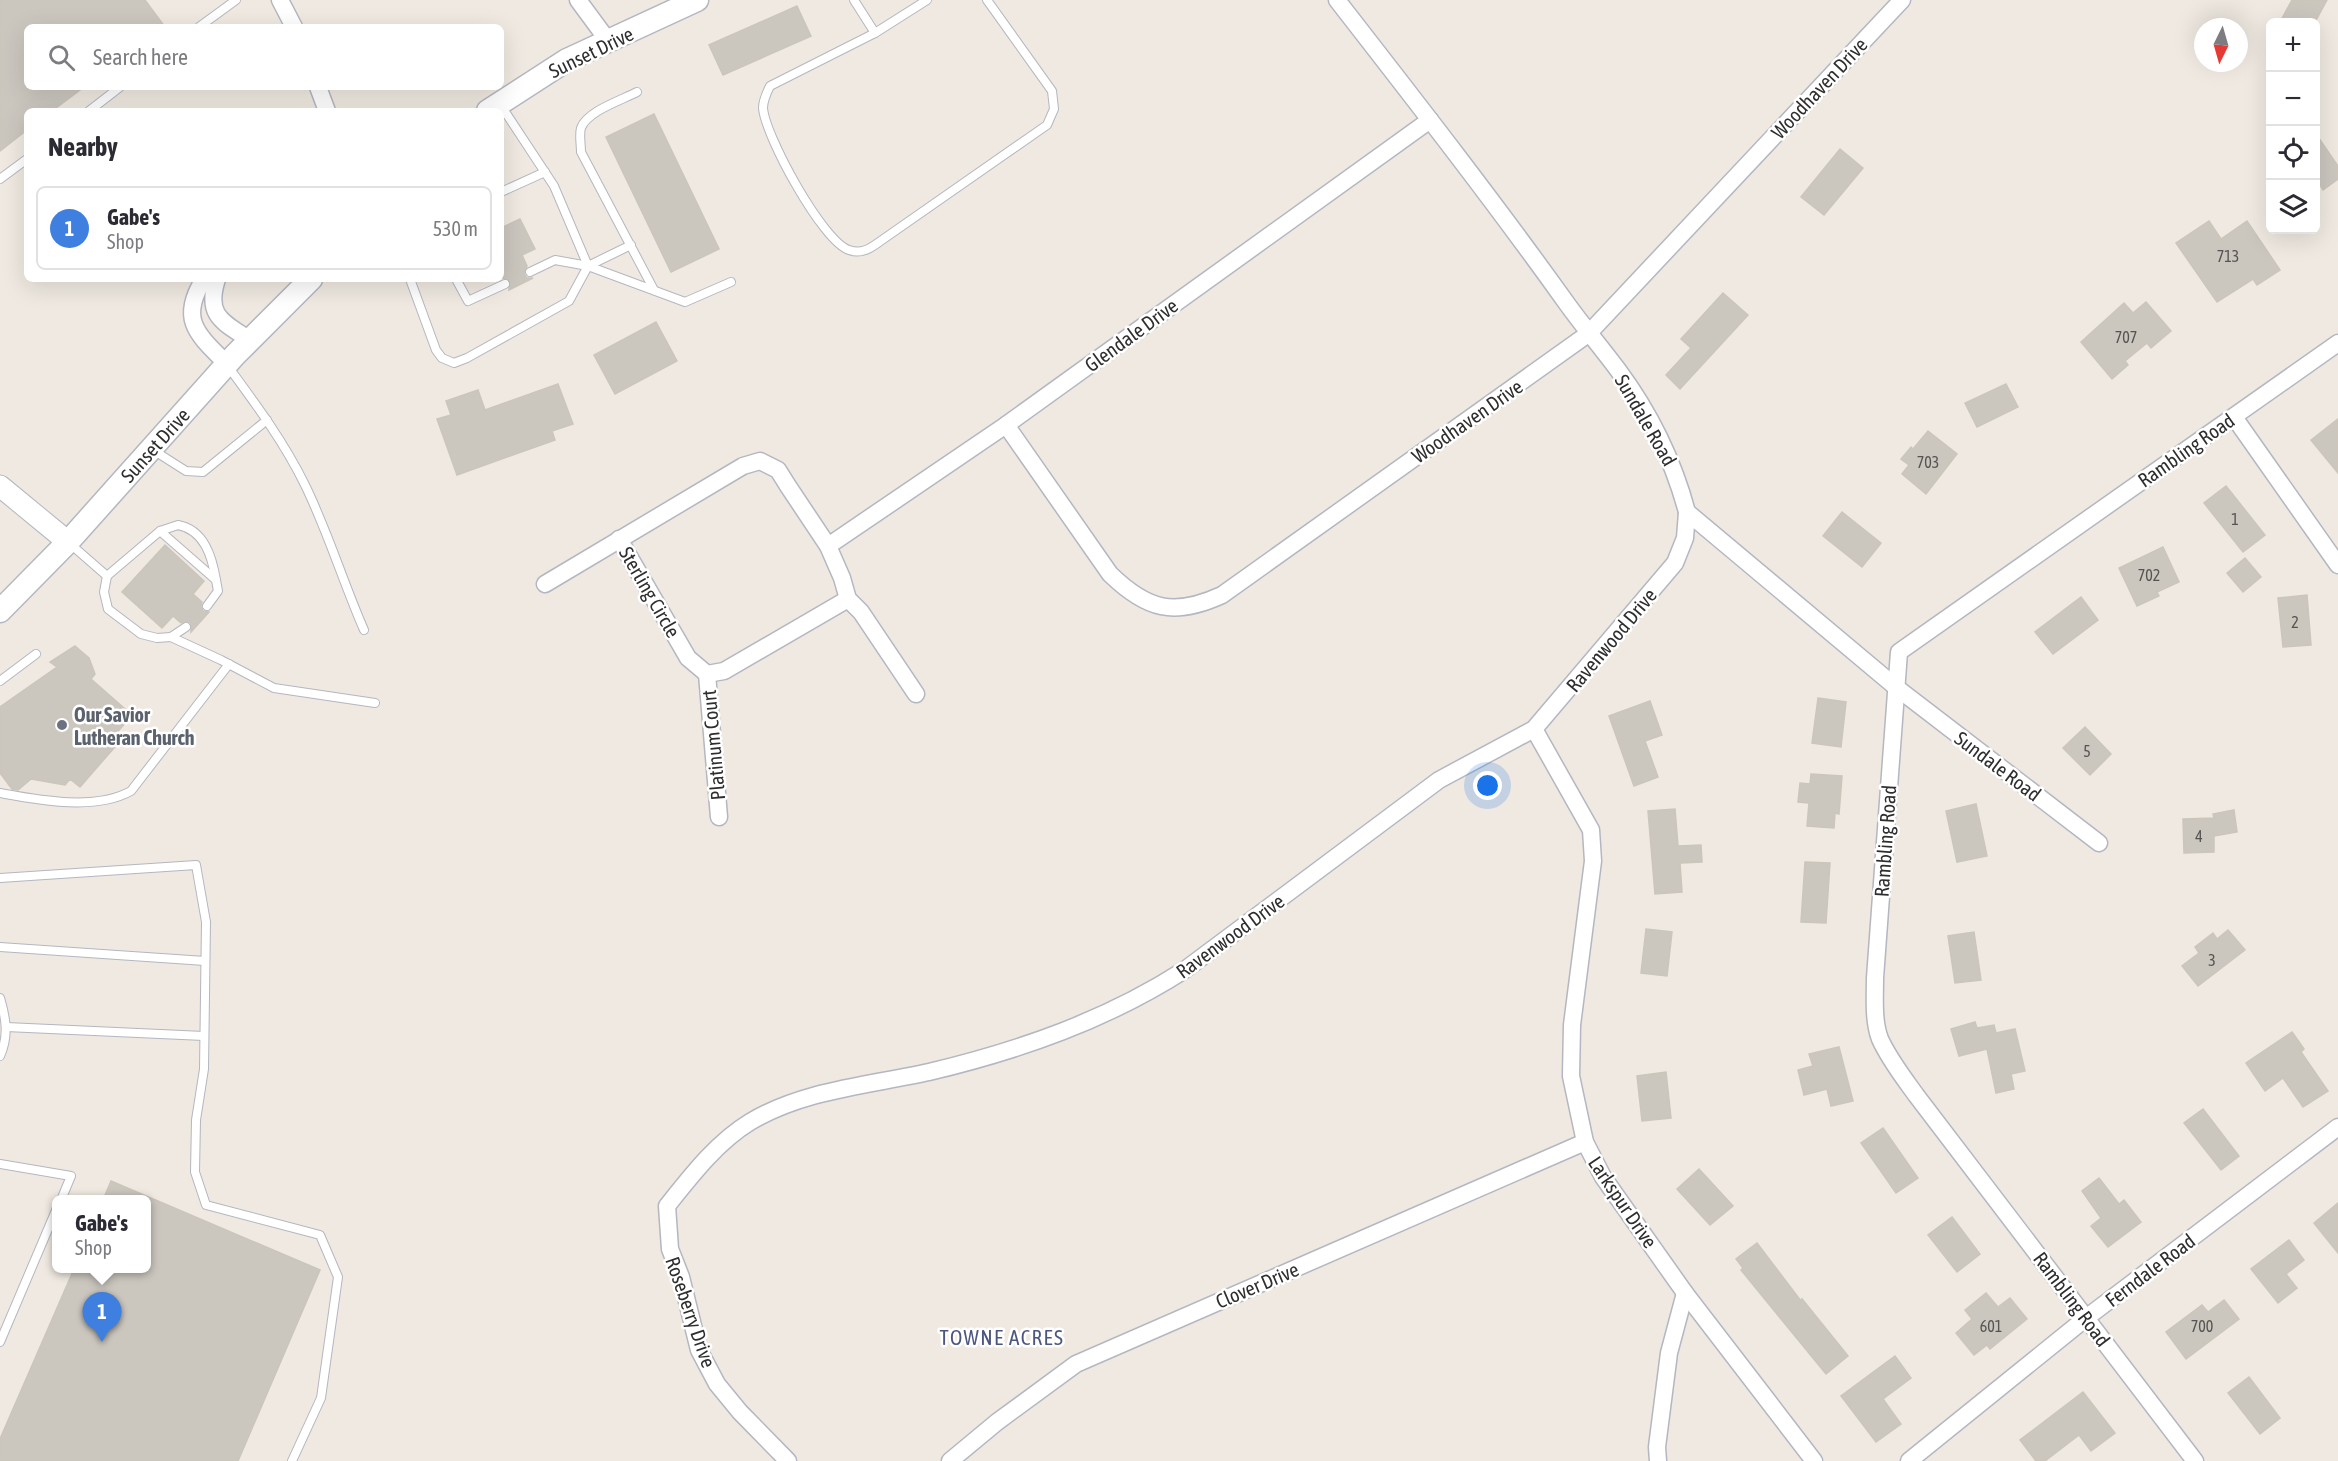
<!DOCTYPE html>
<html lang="en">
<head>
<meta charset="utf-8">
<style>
  :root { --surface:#fff; --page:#f7f7f7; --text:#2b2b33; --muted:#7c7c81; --line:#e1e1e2; --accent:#b45309 }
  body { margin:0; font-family:"Asap Condensed",sans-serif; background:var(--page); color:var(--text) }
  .controls { position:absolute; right:18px; top:18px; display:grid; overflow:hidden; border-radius:9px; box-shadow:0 6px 24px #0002 }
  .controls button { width:54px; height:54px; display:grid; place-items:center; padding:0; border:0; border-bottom:2px solid var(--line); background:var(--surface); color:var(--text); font:30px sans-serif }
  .compass { position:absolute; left:2194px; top:18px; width:54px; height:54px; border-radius:50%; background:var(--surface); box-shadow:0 6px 24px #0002; rotate:185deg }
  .you { position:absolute; left:1488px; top:786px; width:21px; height:21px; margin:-15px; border:4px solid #fff; border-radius:50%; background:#1a73e8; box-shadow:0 0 0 9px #1a73e833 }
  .badge { display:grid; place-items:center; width:39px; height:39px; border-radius:50%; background:var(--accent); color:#fff; font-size:20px; font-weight:700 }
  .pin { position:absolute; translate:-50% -50px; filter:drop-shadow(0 2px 3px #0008) }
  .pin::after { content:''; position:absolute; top:32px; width:21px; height:18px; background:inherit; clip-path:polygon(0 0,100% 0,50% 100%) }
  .popup { position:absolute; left:52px; top:1195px; width:99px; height:78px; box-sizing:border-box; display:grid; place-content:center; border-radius:9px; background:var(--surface); filter:drop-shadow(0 2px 4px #0005); font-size:20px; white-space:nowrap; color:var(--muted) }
  .popup b { font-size:22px; color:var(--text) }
  .popup::after { content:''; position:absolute; left:50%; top:100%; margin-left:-12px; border:12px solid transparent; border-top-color:var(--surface) }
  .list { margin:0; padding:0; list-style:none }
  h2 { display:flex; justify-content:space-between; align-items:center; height:78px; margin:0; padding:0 24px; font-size:26px }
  h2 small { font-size:20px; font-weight:400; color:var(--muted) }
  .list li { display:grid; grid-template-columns:39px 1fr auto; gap:18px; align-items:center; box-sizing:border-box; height:84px; margin:0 12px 12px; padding:0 12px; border:2px solid var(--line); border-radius:9px }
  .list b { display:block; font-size:22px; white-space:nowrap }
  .list p { margin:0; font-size:20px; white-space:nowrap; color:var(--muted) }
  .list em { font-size:20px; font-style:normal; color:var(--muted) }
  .icon { flex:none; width:33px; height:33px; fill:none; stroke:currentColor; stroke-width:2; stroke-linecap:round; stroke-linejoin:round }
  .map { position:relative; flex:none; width:2338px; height:1461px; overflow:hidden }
  .search { position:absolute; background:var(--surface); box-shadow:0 6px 24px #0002; left:24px; top:24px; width:480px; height:66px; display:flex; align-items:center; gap:15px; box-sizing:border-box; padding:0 21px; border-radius:9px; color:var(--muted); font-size:22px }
  .panel { position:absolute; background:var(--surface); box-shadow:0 6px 24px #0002; left:24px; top:108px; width:480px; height:174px; border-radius:9px }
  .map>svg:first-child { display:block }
  .building { fill:#cbc7bf; stroke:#cbc5ba; stroke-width:1.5 }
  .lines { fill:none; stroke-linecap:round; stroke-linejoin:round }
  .service-casing { stroke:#b4b7c1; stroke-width:10 }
  .minor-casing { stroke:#b4b7c1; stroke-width:19 }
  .tertiary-casing { stroke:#b4b7c1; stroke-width:23 }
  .secondary-casing { stroke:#b4b7c1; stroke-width:25 }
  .service { stroke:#fff; stroke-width:8 }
  .minor { stroke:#fff; stroke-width:16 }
  .tertiary { stroke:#fff; stroke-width:21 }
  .secondary { stroke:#fff; stroke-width:22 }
  .worship-dot { fill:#6b7280; stroke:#fff; stroke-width:2 }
  .labels { text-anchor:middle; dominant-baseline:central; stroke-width:5; stroke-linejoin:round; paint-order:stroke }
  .number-label { font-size:16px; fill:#555452 }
  .street-label { font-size:20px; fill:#2e2e2e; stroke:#fff }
  .worship-label { font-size:20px; font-weight:bold; fill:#5b616d; stroke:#fff; text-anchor:start }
  .neighbourhood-label { font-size:21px; letter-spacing:1.5px; fill:#4d5680; stroke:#fff }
</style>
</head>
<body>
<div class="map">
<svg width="2338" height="1461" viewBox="0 0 2338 1461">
  <rect width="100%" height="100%" fill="#efe9e1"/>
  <g class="building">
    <path d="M 0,0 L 145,0 L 165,27 L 27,27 L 27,87 L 84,87 L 52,111 L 27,111 L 27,130 L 0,151 Z"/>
    <path d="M 2292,0 L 2327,0 L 2315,22 L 2280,22 Z"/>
    <path d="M 797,6 L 811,36 L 723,75 L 709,45 Z"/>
    <path d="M 654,114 L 719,249 L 671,272 L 606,137 Z"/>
    <path d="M 2316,134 L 2338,166 L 2338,179 L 2323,190 L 2316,178 Z"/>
    <path d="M 1840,149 L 1863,168 L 1824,215 L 1801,197 Z"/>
    <path d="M 520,219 L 535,249 L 522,255 L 527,266 L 524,274 L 527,278 L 533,278 L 509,290 L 510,281 L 503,278 L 501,275 L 501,228 Z"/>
    <path d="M 2209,221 L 2221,239 L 2247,221 L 2280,270 L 2257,285 L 2253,279 L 2217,302 L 2176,243 Z"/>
    <path d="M 1723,293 L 1748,315 L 1680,389 L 1666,375 L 1691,348 L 1681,339 Z"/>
    <path d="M 2146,302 L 2171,331 L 2151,348 L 2147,343 L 2125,361 L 2128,365 L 2112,379 L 2081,342 L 2124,303 L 2133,313 Z"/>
    <path d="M 656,322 L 677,361 L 615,394 L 594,355 Z"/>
    <path d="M 558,384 L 573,424 L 552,431 L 555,440 L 457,475 L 437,419 L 451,415 L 446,401 L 478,390 L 485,410 Z"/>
    <path d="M 2006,384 L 2018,407 L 1977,427 L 1965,403 Z"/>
    <path d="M 2338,419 L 2338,473 L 2311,440 Z"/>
    <path d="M 1928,431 L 1957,454 L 1926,494 L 1902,474 L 1909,465 L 1901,459 L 1911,447 L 1913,449 Z"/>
    <path d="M 2226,486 L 2265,535 L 2243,552 L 2204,503 Z"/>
    <path d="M 1842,512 L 1881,543 L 1862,567 L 1823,536 Z"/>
    <path d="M 165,545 L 204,581 L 193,594 L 202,602 L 201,606 L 203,611 L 209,612 L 191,632 L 191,623 L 186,621 L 181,623 L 173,616 L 162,628 L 122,592 Z"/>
    <path d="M 2163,547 L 2179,582 L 2157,592 L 2159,596 L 2137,606 L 2119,568 Z"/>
    <path d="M 2245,558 L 2261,577 L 2243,592 L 2227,573 Z"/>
    <path d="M 2307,595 L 2311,645 L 2283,647 L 2278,598 Z"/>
    <path d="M 2081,597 L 2098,620 L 2053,654 L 2035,632 Z"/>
    <path d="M 75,646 L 89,658 L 95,674 L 91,679 L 132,715 L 114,736 L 120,741 L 80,787 L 70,779 L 65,785 L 31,779 L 18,790 L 12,789 L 0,773 L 0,707 L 57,667 L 50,662 Z"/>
    <path d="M 1818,698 L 1846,702 L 1841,747 L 1812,743 Z"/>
    <path d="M 1650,701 L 1662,735 L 1645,741 L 1658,777 L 1634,786 L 1609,716 Z"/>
    <path d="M 2085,727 L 2111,754 L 2090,775 L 2063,748 Z"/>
    <path d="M 1811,774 L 1842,776 L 1839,814 L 1835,813 L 1834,828 L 1807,826 L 1809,803 L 1798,802 L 1800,783 L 1810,784 Z"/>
    <path d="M 1976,804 L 1987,856 L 1957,862 L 1946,811 Z"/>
    <path d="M 1675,809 L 1678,846 L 1701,845 L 1702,862 L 1680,863 L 1682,892 L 1655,894 L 1648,811 Z"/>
    <path d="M 2234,810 L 2237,832 L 2214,836 L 2214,852 L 2184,853 L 2183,819 L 2214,818 L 2213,814 Z"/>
    <path d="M 1805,862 L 1830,863 L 1826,923 L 1801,922 Z"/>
    <path d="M 1646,929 L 1672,932 L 1667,976 L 1641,973 Z"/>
    <path d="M 2228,930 L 2245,950 L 2198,986 L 2182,966 L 2199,953 L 2195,947 L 2213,933 L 2217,939 Z"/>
    <path d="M 1974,932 L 1981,980 L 1955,983 L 1948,936 Z"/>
    <path d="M 1975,1022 L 1977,1028 L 1994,1025 L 1996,1033 L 2015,1029 L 2025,1071 L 2011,1074 L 2014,1089 L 1996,1093 L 1987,1049 L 1959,1056 L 1951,1029 Z"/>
    <path d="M 2292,1032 L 2304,1049 L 2301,1052 L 2328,1091 L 2303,1107 L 2283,1078 L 2265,1091 L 2246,1063 Z"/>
    <path d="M 1839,1047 L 1853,1101 L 1831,1106 L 1827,1089 L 1804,1095 L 1798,1070 L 1813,1066 L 1809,1054 Z"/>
    <path d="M 1666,1072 L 1671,1118 L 1642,1121 L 1637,1076 Z"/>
    <path d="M 2203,1109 L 2239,1156 L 2221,1170 L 2184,1123 Z"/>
    <path d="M 1883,1128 L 1918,1178 L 1896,1193 L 1861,1143 Z"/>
    <path d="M 1699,1169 L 1733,1206 L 1710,1225 L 1677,1189 Z"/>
    <path d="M 2099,1178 L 2119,1204 L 2124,1200 L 2141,1222 L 2108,1247 L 2091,1226 L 2101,1218 L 2082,1191 Z"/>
    <path d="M 111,1181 L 320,1270 L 238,1461 L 0,1461 L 0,1439 L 74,1269 L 147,1269 L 147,1200 L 103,1200 Z"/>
    <path d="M 2338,1203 L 2338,1253 L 2314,1223 Z"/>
    <path d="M 1952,1217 L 1980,1254 L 1957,1272 L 1928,1235 Z"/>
    <path d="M 2289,1240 L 2304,1260 L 2286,1274 L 2297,1288 L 2278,1303 L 2251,1269 Z"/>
    <path d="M 1757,1243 L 1801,1301 L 1802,1299 L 1848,1356 L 1826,1374 L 1741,1270 L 1743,1268 L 1736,1259 Z"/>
    <path d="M 1986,1293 L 1998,1307 L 2010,1298 L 2027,1319 L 1990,1349 L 1987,1345 L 1974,1355 L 1956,1333 L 1972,1319 L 1965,1310 Z"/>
    <path d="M 2224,1300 L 2239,1319 L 2186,1359 L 2166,1332 L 2202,1305 L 2208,1312 Z"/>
    <path d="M 1895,1356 L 1911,1378 L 1883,1399 L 1901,1424 L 1876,1442 L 1841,1396 Z"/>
    <path d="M 2249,1377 L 2280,1418 L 2260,1434 L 2228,1393 Z"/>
    <path d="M 2083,1392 L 2115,1433 L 2091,1451 L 2079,1435 L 2045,1461 L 2036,1461 L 2020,1440 Z"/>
  </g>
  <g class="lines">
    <defs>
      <g id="service">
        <path d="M 854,0 L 875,33"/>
        <path d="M 927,0 L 875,33 L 770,86 C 767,92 763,101 763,108 C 765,136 823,242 849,250 C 863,255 872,247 882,240 L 1047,125 L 1054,109 L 1052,91 L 987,0"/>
        <path d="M 199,27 L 236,0"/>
        <path d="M 637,92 C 622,100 587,111 581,128 C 579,135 581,144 581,152 L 654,290"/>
        <path d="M 500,104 L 554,186 L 588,266"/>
        <path d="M 89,111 L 120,87"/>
        <path d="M 0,179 L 27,159"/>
        <path d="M 501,192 L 545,172"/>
        <path d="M 530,272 L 555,260 L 588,266 L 685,302 L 731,282"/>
        <path d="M 410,279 L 436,350 L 442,358 L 454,363 L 467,358 L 569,301 L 588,266 L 631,245"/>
        <path d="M 456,279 L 468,301 L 505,284"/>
        <path d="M 227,365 C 255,403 284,442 305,485 C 328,532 343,582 364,630"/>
        <path d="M 153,450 L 186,471 L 203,472 L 267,420"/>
        <path d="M 160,531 L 178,525 C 204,530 212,556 216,580"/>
        <path d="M 68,542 L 107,576"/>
        <path d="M 186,627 L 171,637 L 157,638 L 141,634 L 108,609 L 104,592 L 107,576 L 160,531 L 216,580 L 218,591 L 207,606"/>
        <path d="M 171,637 L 221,660 L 274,688 L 375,703"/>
        <path d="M 0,681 L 36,654"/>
        <path d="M 0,793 C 39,800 95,811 131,791 L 229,664"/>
        <path d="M 0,878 L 196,865 L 206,922 L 204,1069 L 196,1120 L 195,1172 L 206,1205 L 320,1235 L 338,1277 L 321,1398 L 292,1461"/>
        <path d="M 0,947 L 205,961"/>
        <path d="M 0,998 C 6,1018 9,1036 0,1056"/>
        <path d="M 6,1027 L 204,1036"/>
        <path d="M 0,1164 L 71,1176 L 61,1200"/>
        <path d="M 0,1342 L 57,1208"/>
      </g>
      <g id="minor">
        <path d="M 280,0 L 294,27"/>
        <path d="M 578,0 L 609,42"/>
        <path d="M 1337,0 C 1414,99 1492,199 1565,301 C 1582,325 1601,347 1618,370 C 1650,413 1673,460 1687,512 L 1897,688 L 2099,843"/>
        <path d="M 318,87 L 327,111"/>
        <path d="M 204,279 C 178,320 198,335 227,364"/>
        <path d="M 217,279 C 205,316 223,322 250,340"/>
        <path d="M 2234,417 L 2338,565"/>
        <path d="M 1006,425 L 1110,574 C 1147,610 1174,617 1222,595 L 1588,334 L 1902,0"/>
        <path d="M 619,539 L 688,658 L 707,674 L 724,671 L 848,599"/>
        <path d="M 828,546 L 1006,425 L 1430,120"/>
        <path d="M 545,584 L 743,466 L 760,461 L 778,470 L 788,486 L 828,546 L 842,578 L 848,599 L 861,612 L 916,694"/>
        <path d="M 707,674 L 719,817"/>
        <path d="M 1534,729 L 1591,830 L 1593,861 L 1572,1025 L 1571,1076 L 1585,1142 L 1603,1177 L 1685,1293 L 1814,1461"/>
        <path d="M 788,1461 L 740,1412 L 717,1384 L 699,1350 L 681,1277 L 670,1249 L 667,1206 C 691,1176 717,1142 750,1122 C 803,1090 870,1085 929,1072 C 1021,1050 1107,1020 1186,969 L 1439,780 L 1534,729 L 1675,563 L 1685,538 L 1687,512"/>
        <path d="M 950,1461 L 997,1422 L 1076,1364 L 1585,1142"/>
        <path d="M 1658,1461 L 1657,1447 L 1669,1353 L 1685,1293"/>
        <path d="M 1909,1461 L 2086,1318 L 2338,1127"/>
        <path d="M 2195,1461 L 1916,1095 C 1903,1077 1889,1059 1880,1039 C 1873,1021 1875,997 1875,978 L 1899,652 L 2338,343"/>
      </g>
      <path id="tertiary" d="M 0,486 L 68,542"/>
      <g id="secondary">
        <path d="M 488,111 L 567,60 L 697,0"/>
        <path d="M 0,611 L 68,542 L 235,355 L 311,279"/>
      </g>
    </defs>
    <use href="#service" class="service-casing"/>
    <use href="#minor" class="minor-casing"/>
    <use href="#tertiary" class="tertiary-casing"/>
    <use href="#secondary" class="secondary-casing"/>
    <use href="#service" class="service"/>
    <use href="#minor" class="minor"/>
    <use href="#tertiary" class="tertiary"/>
    <use href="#secondary" class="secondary"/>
  </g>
  <circle class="worship-dot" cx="62" cy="725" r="6"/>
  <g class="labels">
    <g class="number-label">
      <text x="2228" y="256">713</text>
      <text x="2126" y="337">707</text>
      <text x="1928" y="462">703</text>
      <text x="2235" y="519">1</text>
      <text x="2149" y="575">702</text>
      <text x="2295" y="622">2</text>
      <text x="2087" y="751">5</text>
      <text x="2199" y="836">4</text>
      <text x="2212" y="960">3</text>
      <text x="1991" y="1326">601</text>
      <text x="2202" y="1326">700</text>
    </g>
    <g class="street-label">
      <text transform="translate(591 52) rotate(-26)">Sunset Drive</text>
      <text transform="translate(1819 88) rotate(-47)">Woodhaven Drive</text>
      <text transform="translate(1131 335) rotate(-36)">Glendale Drive</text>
      <text transform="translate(1646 420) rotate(60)">Sundale Road</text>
      <text transform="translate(1467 421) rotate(-35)">Woodhaven Drive</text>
      <text transform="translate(155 445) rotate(-48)">Sunset Drive</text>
      <text transform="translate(2186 450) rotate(-35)">Rambling Road</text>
      <text transform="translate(650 592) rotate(60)">Sterling Circle</text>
      <text transform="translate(1611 640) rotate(-50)">Ravenwood Drive</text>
      <text transform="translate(713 745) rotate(-95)">Platinum Court</text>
      <text transform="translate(1998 766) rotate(37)">Sundale Road</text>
      <text transform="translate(1885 841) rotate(-86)">Rambling Road</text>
      <text transform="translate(1230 936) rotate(-36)">Ravenwood Drive</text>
      <text transform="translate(1623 1202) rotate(56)">Larkspur Drive</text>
      <text transform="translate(2150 1270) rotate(-37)">Ferndale Road</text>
      <text transform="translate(1257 1285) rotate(-23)">Clover Drive</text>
      <text transform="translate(2072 1299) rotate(53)">Rambling Road</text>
      <text transform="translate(691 1312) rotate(71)">Roseberry Drive</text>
    </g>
    <g class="worship-label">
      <text x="74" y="714">Our Savior<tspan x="74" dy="23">Lutheran Church</tspan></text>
    </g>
    <g class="neighbourhood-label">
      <text x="1002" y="1337">TOWNE ACRES</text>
    </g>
  </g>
</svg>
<div class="controls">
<button>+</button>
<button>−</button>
<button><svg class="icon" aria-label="locate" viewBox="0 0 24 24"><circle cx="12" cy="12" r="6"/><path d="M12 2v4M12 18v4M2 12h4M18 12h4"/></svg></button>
<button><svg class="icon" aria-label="layers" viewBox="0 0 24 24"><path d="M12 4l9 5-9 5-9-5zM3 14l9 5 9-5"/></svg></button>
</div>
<svg class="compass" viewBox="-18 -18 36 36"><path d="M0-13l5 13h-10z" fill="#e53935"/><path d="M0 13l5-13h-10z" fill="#7c7c81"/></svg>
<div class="you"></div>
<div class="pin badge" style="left:102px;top:1342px;background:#3f7fe0">1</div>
<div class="popup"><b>Gabe's</b>Shop</div>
<div class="search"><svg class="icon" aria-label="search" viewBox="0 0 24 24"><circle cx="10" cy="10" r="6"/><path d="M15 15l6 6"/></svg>Search here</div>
<section class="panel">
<h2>Nearby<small></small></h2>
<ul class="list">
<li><span class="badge" style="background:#3f7fe0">1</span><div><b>Gabe's</b><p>Shop</p></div><em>530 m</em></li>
</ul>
</section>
</div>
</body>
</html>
